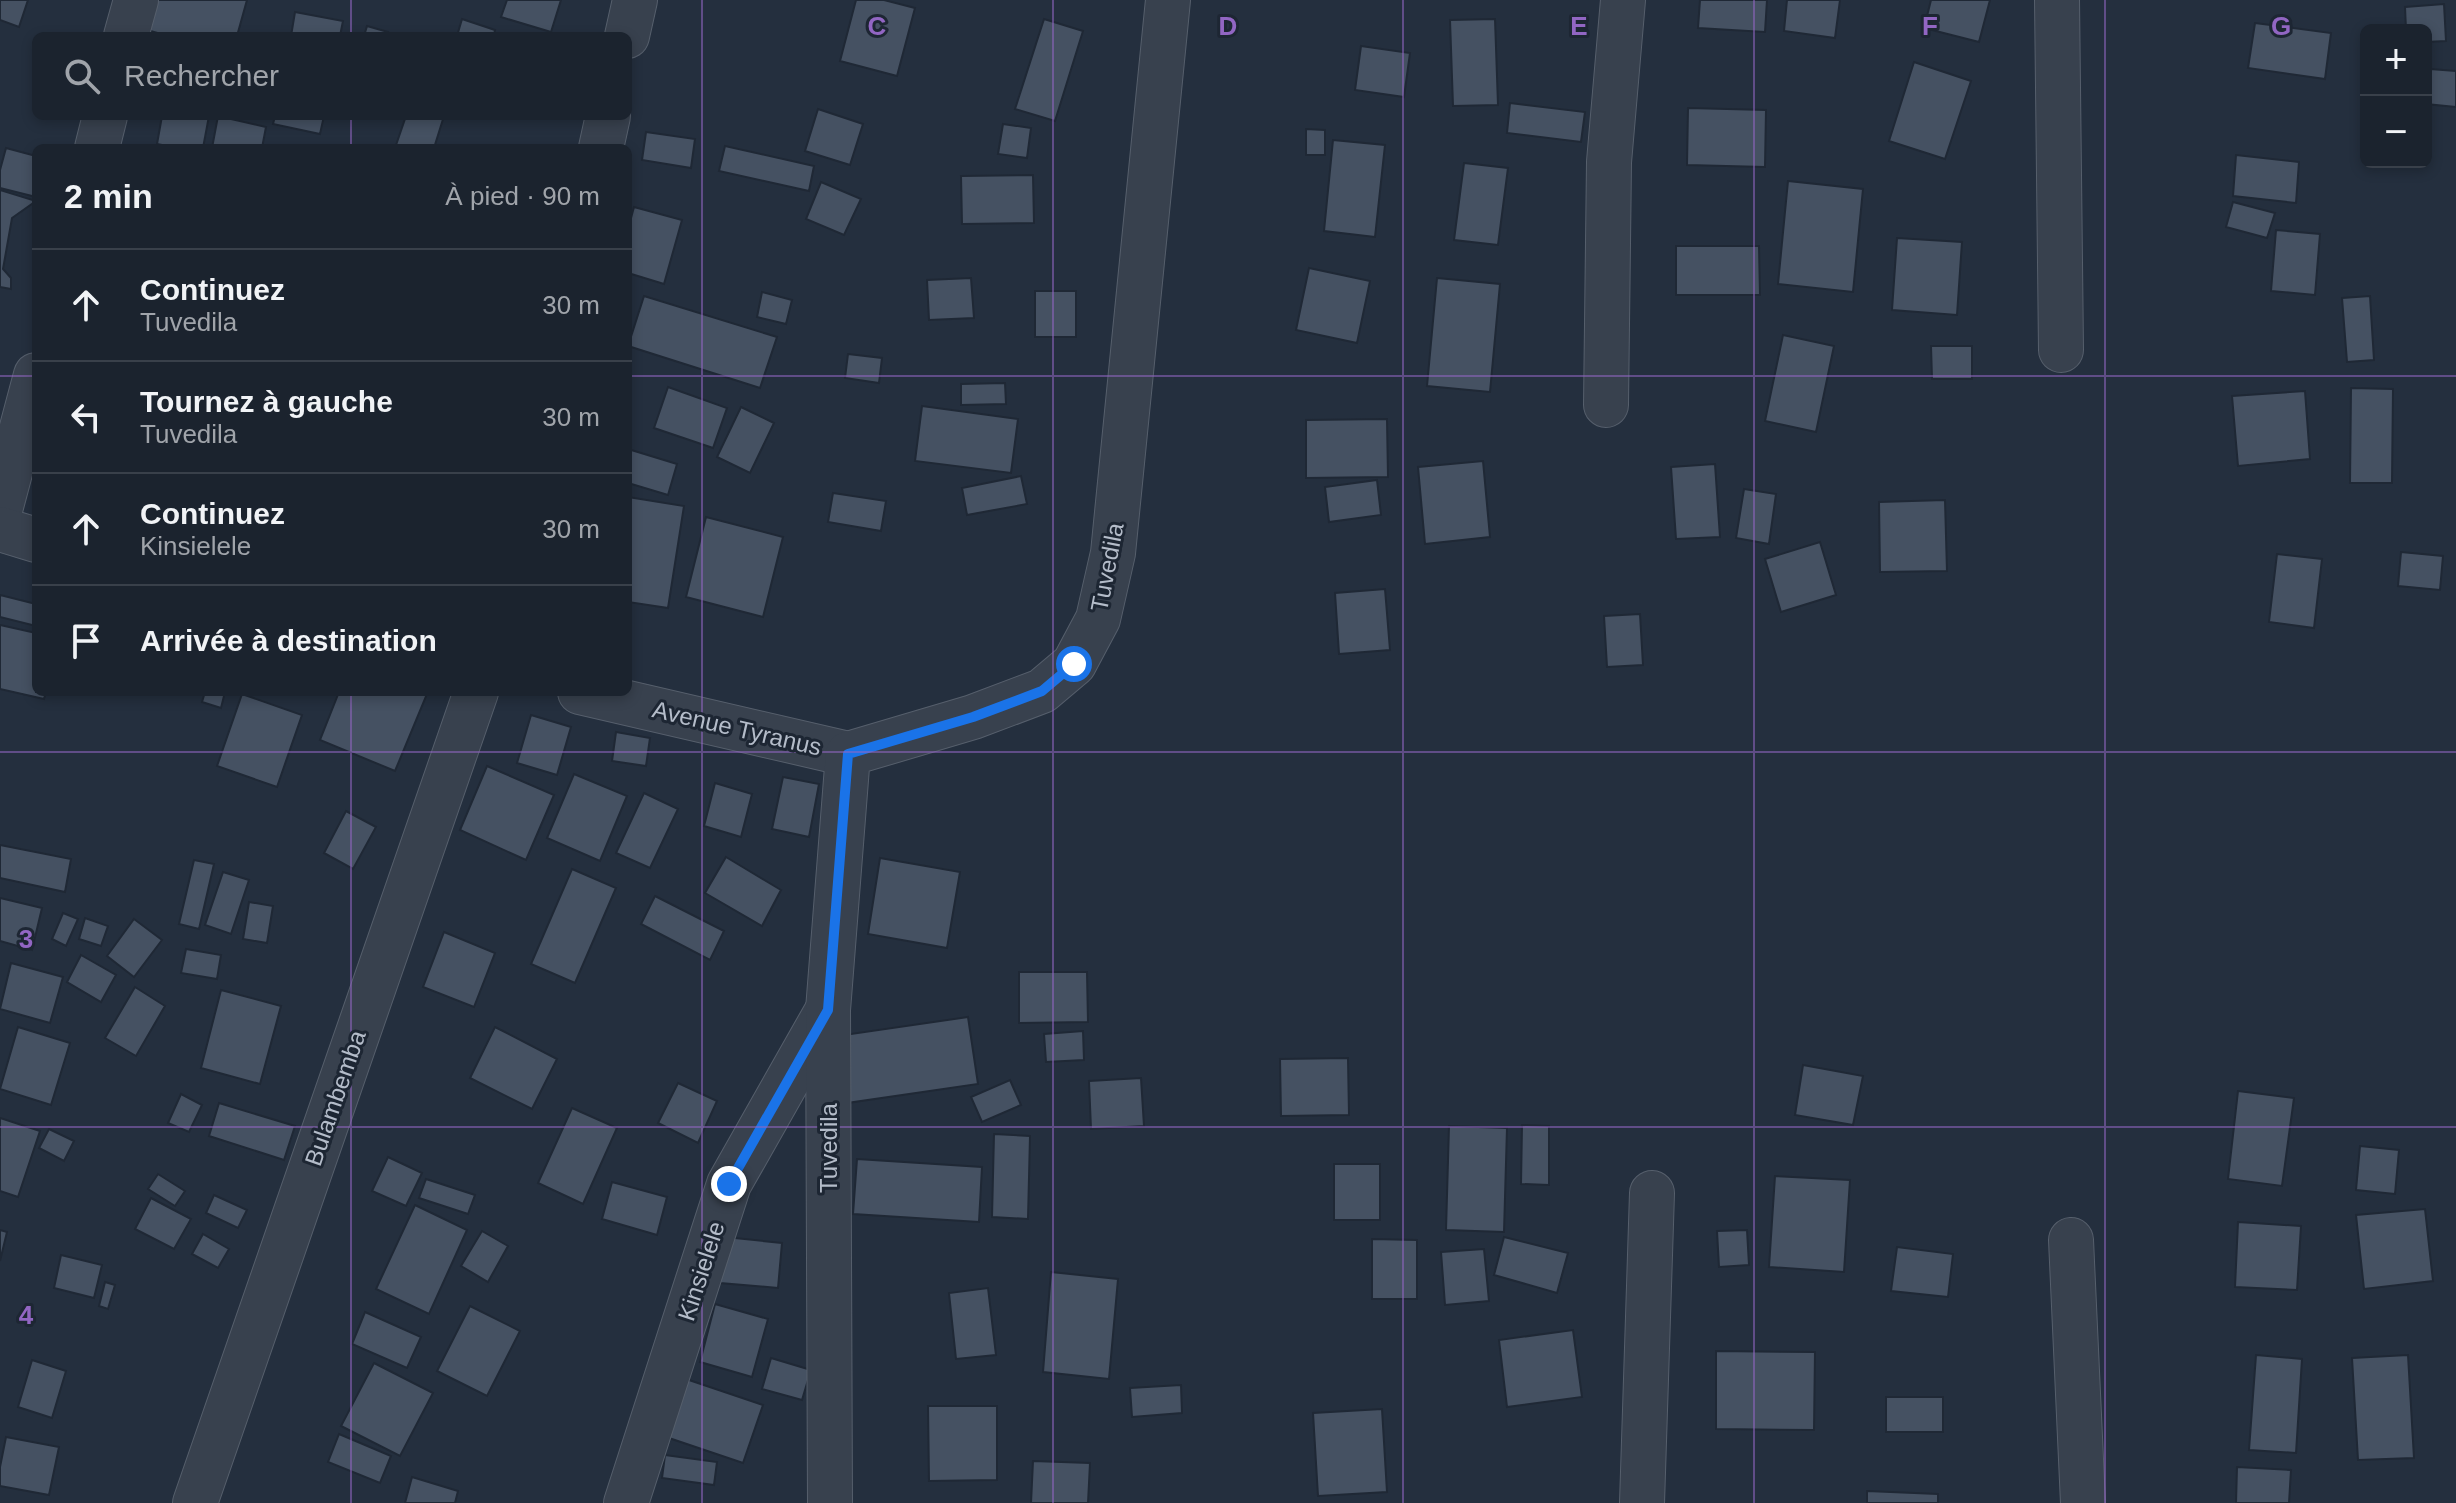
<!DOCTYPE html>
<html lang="fr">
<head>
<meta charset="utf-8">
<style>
  :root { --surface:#1b232e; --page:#242b36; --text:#f1f3f6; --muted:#a0a4aa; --line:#39404a }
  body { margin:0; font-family:Helvetica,sans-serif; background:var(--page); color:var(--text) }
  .controls { position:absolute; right:24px; top:24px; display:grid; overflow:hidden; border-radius:12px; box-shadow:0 4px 12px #0003 }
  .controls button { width:72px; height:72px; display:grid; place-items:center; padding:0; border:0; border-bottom:2px solid var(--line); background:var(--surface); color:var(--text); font:40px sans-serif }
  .stop { position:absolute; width:24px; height:24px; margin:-18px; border:6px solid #1a73e8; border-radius:50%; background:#fff }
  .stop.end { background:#1a73e8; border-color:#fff; box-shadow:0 2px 8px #0008 }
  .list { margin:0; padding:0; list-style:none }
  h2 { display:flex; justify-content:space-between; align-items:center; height:104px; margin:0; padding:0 32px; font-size:34px }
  h2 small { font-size:26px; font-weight:400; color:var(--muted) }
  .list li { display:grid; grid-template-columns:52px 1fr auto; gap:24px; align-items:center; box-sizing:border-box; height:112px; padding:0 32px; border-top:2px solid var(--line) }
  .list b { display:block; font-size:30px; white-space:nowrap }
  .list p { margin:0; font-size:26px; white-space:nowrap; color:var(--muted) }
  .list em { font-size:26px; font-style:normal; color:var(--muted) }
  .icon { flex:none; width:44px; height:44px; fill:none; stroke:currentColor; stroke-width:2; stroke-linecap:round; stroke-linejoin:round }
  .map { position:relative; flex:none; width:2456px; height:1503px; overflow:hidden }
  .search { position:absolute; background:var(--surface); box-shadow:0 4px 12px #0003; left:32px; top:32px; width:600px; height:88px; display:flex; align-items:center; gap:20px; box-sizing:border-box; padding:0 28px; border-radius:12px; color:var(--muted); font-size:30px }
  .panel { position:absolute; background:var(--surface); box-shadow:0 4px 12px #0003; left:32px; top:144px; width:600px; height:552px; border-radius:12px }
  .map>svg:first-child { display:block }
  .building { fill:#455162; stroke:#1f2835; stroke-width:2 }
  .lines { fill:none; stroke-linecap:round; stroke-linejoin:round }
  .street-casing { stroke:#565f6c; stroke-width:46 }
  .street { stroke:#38414e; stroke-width:44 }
  .route { stroke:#1a73e8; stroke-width:10 }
  .grid { fill:none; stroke:#9266c3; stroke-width:2; stroke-opacity:0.55 }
  .labels { text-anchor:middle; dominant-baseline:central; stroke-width:6; stroke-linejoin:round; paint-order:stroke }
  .street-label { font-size:24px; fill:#b4bcc9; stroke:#1d2633 }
  .grid-label { font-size:26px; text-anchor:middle; font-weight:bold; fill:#9266c3; stroke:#1d2633; stroke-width:6; stroke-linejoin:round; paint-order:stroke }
</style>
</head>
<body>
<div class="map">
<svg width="2456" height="1503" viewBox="0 0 2456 1503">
  <rect width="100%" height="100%" fill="#242f3e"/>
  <g class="building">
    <path d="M 0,0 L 28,0 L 19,27 L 0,20 Z"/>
    <path d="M 155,0 L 247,0 L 237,36 L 168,36 L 147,30 Z"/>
    <path d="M 507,0 L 561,0 L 551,32 L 501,17 Z"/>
    <path d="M 856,0 L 884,0 L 915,8 L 897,76 L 840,61 Z"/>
    <path d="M 1700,0 L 1767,0 L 1765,32 L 1698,28 Z"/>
    <path d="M 1787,0 L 1840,0 L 1835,38 L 1784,31 Z"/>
    <path d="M 1931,0 L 1990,0 L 1979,42 L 1924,28 Z"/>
    <path d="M 2444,4 L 2446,41 L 2426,42 L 2426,30 L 2406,30 L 2405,7 Z"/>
    <path d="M 295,12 L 343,21 L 340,36 L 291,36 Z"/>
    <path d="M 462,19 L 495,30 L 494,36 L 457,36 Z"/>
    <path d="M 1044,19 L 1083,31 L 1055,121 L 1015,109 Z"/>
    <path d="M 1495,19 L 1498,105 L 1453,106 L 1450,20 Z"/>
    <path d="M 2255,23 L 2331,33 L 2325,79 L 2248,68 Z"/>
    <path d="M 367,26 L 388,32 L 387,36 L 364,36 Z"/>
    <path d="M 1361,46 L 1410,53 L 1404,97 L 1355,90 Z"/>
    <path d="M 1914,62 L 1971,81 L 1945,159 L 1889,141 Z"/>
    <path d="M 2430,69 L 2456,71 L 2456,107 L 2426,104 Z"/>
    <path d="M 1510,103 L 1585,112 L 1581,142 L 1507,133 Z"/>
    <path d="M 1688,108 L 1766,110 L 1765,167 L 1687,165 Z"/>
    <path d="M 818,109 L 863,124 L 850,165 L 805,151 Z"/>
    <path d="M 162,116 L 209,116 L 203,148 L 177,148 L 157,144 Z"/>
    <path d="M 218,116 L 266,127 L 262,148 L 212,148 Z"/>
    <path d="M 275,116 L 324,116 L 320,134 L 273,124 Z"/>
    <path d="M 406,116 L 444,116 L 434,148 L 395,148 Z"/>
    <path d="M 1003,124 L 1031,128 L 1027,158 L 998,154 Z"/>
    <path d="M 1306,129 L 1325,130 L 1325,155 L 1306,155 Z"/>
    <path d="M 646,132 L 695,139 L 691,168 L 642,160 Z"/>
    <path d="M 1333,140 L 1385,145 L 1375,237 L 1324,231 Z"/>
    <path d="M 725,146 L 814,166 L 809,191 L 719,171 Z"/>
    <path d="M 6,148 L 36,156 L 36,197 L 0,188 L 0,170 Z"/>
    <path d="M 2236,155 L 2299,162 L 2296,203 L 2233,196 Z"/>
    <path d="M 1464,163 L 1508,168 L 1498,245 L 1454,240 Z"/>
    <path d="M 1033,175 L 1034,223 L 962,224 L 961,176 Z"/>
    <path d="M 1788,181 L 1863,189 L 1853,292 L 1778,284 Z"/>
    <path d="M 821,182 L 861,199 L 844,235 L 806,219 Z"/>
    <path d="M 0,190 L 36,201 L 12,218 L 3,269 L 11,278 L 11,289 L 0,287 Z"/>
    <path d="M 2233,202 L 2275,213 L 2267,238 L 2226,227 Z"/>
    <path d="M 634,207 L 682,220 L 664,284 L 628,273 L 628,229 Z"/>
    <path d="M 2276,230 L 2320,234 L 2315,295 L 2271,291 Z"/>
    <path d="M 1897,238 L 1962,242 L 1957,315 L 1892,310 Z"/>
    <path d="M 1676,246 L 1759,246 L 1760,295 L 1676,295 Z"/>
    <path d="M 1309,268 L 1370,281 L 1357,343 L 1296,330 Z"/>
    <path d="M 971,278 L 974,318 L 929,320 L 927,280 Z"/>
    <path d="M 1437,278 L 1500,284 L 1490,392 L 1427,386 Z"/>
    <rect x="1035" y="291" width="41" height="46"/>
    <path d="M 762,292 L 792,300 L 786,324 L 757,317 Z"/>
    <path d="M 644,296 L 777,337 L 760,388 L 628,346 Z"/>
    <path d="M 2370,296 L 2374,360 L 2347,362 L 2342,298 Z"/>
    <path d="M 1783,335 L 1834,346 L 1816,432 L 1765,421 Z"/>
    <path d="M 1931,346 L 1972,346 L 1972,379 L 1932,379 Z"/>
    <path d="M 848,354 L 882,358 L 879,383 L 845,378 Z"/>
    <path d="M 1005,383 L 1006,404 L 961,405 L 961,384 Z"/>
    <path d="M 668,387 L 727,408 L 713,448 L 654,428 Z"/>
    <path d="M 2351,388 L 2393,389 L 2392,483 L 2350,483 Z"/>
    <path d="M 2305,391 L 2310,459 L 2238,466 L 2232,396 Z"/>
    <path d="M 922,406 L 1018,419 L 1011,473 L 915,461 Z"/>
    <path d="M 741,407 L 774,423 L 750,473 L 717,457 Z"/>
    <path d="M 1387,419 L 1388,477 L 1306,478 L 1306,420 Z"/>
    <path d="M 628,449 L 677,464 L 668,495 L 628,483 Z"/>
    <path d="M 1483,461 L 1490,537 L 1425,544 L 1418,467 Z"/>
    <path d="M 1715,464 L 1720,537 L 1676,539 L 1671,467 Z"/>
    <path d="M 1021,476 L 1027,504 L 967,515 L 962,488 Z"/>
    <path d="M 1377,480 L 1381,515 L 1329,522 L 1325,487 Z"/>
    <path d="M 1744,489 L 1776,494 L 1769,544 L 1736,538 Z"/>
    <path d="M 833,493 L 886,501 L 881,531 L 828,522 Z"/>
    <path d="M 628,497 L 684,506 L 668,608 L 628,602 Z"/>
    <path d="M 1945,500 L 1947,571 L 1880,572 L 1879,502 Z"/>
    <path d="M 706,517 L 783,537 L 763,617 L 686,597 Z"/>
    <path d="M 1820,542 L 1836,595 L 1781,612 L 1765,559 Z"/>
    <path d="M 2401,552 L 2443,556 L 2440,590 L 2398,586 Z"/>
    <path d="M 2277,554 L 2322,559 L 2314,628 L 2269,622 Z"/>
    <path d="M 1385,589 L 1390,650 L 1339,654 L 1335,593 Z"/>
    <path d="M 0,595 L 36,604 L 36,626 L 0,617 Z"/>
    <path d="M 1640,614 L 1643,665 L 1607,667 L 1604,616 Z"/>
    <path d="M 0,625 L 36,633 L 36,692 L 46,692 L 44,699 L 0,689 Z"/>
    <path d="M 205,692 L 225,692 L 221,708 L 202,702 Z"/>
    <path d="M 339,692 L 427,694 L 395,771 L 320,740 Z"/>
    <path d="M 242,694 L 302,715 L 277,787 L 217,766 Z"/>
    <path d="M 531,715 L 571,727 L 557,775 L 517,763 Z"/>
    <path d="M 616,732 L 650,738 L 646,766 L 612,761 Z"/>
    <path d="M 487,766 L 554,795 L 526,860 L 460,830 Z"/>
    <path d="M 574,774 L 627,796 L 600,861 L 547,838 Z"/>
    <path d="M 783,777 L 819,784 L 809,837 L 772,829 Z"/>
    <path d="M 715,783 L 752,794 L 741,837 L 704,826 Z"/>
    <path d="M 644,793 L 678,809 L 650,868 L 616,853 Z"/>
    <path d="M 346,811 L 376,827 L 353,869 L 324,853 Z"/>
    <path d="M 0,845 L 71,859 L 65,892 L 0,878 Z"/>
    <path d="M 726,857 L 781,890 L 762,926 L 705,893 Z"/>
    <path d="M 880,858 L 960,872 L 947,948 L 868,934 Z"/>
    <path d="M 194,860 L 214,864 L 199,929 L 179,924 Z"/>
    <path d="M 572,869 L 616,888 L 575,983 L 531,964 Z"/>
    <path d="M 223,872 L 249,880 L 231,934 L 205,925 Z"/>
    <path d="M 655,896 L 724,931 L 710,960 L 641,924 Z"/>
    <path d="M 0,898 L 42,908 L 32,950 L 0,941 Z"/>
    <path d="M 249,902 L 273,906 L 267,943 L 243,939 Z"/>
    <path d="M 63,913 L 78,919 L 66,946 L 52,939 Z"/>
    <path d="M 85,918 L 108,926 L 101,946 L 79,939 Z"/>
    <path d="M 134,919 L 162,940 L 134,977 L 107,956 Z"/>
    <path d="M 444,932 L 495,953 L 474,1007 L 423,987 Z"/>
    <path d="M 186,949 L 221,955 L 217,979 L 181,973 Z"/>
    <path d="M 81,955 L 116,975 L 101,1002 L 67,982 Z"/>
    <path d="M 11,963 L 63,977 L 50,1023 L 0,1009 Z"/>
    <path d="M 1019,972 L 1087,972 L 1088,1022 L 1019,1023 Z"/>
    <path d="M 135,987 L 165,1006 L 136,1056 L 105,1038 Z"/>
    <path d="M 221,990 L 281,1006 L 260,1084 L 201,1068 Z"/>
    <path d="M 968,1017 L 978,1084 L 847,1103 L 837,1036 Z"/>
    <path d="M 18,1027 L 70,1043 L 51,1105 L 0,1089 Z"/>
    <path d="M 495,1027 L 557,1059 L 532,1109 L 470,1078 Z"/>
    <path d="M 1083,1031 L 1084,1060 L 1046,1062 L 1044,1034 Z"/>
    <path d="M 1348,1058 L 1349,1115 L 1281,1116 L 1280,1059 Z"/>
    <path d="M 1803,1065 L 1863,1076 L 1853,1125 L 1795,1115 Z"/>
    <path d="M 1141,1078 L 1144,1126 L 1091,1129 L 1089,1081 Z"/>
    <path d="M 1010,1080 L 1021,1105 L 982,1122 L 971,1097 Z"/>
    <path d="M 678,1083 L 717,1101 L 698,1143 L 658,1123 Z"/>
    <path d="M 2238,1091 L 2294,1098 L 2282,1186 L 2228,1179 Z"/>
    <path d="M 181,1094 L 202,1105 L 189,1132 L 168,1123 Z"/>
    <path d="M 219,1103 L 295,1126 L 284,1160 L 209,1136 Z"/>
    <path d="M 572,1108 L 617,1128 L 583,1204 L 538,1183 Z"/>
    <path d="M 0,1118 L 40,1131 L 18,1197 L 0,1191 Z"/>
    <path d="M 1522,1125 L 1549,1126 L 1549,1185 L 1521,1184 Z"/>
    <path d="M 1449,1126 L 1507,1128 L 1504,1232 L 1446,1230 Z"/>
    <path d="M 49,1129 L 74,1141 L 64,1161 L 39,1148 Z"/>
    <path d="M 994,1134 L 1030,1136 L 1028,1219 L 992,1217 Z"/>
    <path d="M 2360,1146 L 2399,1150 L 2395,1194 L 2356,1190 Z"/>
    <path d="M 388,1157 L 422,1173 L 406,1206 L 372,1191 Z"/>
    <path d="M 857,1159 L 982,1167 L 979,1222 L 853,1214 Z"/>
    <rect x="1334" y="1164" width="46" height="56"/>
    <path d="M 158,1174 L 185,1191 L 175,1206 L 148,1189 Z"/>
    <path d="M 1775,1176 L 1850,1180 L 1844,1272 L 1769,1267 Z"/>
    <path d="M 426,1179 L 475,1195 L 468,1214 L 419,1198 Z"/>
    <path d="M 612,1182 L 667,1197 L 657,1235 L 602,1219 Z"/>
    <path d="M 214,1195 L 247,1210 L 238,1228 L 206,1213 Z"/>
    <path d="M 151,1198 L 191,1219 L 174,1249 L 135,1229 Z"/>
    <path d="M 415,1205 L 467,1230 L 429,1314 L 376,1289 Z"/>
    <path d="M 2425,1209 L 2433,1281 L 2364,1289 L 2356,1215 Z"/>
    <path d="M 2238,1222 L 2301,1226 L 2297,1290 L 2235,1287 Z"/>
    <path d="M 0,1230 L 7,1232 L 0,1261 Z"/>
    <path d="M 1747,1230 L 1749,1265 L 1719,1267 L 1717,1231 Z"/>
    <path d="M 482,1231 L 508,1246 L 488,1282 L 461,1266 Z"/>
    <path d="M 203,1234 L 229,1249 L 218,1268 L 192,1254 Z"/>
    <path d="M 725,1237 L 782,1243 L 778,1288 L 720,1283 Z"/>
    <path d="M 1504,1237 L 1568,1253 L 1557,1293 L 1494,1275 Z"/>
    <path d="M 1372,1239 L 1417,1240 L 1417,1299 L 1372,1299 Z"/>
    <path d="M 1897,1247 L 1953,1254 L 1948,1297 L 1891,1291 Z"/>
    <path d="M 1484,1249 L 1489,1301 L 1445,1305 L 1441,1252 Z"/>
    <path d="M 61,1255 L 102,1265 L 94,1298 L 54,1288 Z"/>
    <path d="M 1051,1272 L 1118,1279 L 1109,1379 L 1043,1372 Z"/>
    <path d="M 105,1282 L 115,1285 L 108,1309 L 99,1306 Z"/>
    <path d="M 988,1288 L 996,1355 L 956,1359 L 949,1293 Z"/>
    <path d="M 715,1304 L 768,1319 L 752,1377 L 700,1362 Z"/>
    <path d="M 470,1306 L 520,1331 L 487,1396 L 437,1371 Z"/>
    <path d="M 365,1312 L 421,1337 L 407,1368 L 352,1344 Z"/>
    <path d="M 1573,1330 L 1582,1397 L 1507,1407 L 1499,1340 Z"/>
    <path d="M 1716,1351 L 1815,1352 L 1814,1430 L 1716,1429 Z"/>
    <path d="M 2256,1355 L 2302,1359 L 2296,1453 L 2249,1450 Z"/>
    <path d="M 2408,1355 L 2414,1458 L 2358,1460 L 2352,1358 Z"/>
    <path d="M 771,1358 L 811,1370 L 802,1400 L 762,1389 Z"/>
    <path d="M 32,1360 L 66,1371 L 52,1418 L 18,1407 Z"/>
    <path d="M 374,1363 L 433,1393 L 400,1456 L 341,1426 Z"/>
    <path d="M 686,1379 L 763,1405 L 743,1463 L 666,1437 Z"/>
    <path d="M 1181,1385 L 1182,1413 L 1132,1417 L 1130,1388 Z"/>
    <rect x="1886" y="1397" width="57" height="35"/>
    <path d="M 928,1406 L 997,1406 L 997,1480 L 929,1481 Z"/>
    <path d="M 1382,1409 L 1387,1492 L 1318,1496 L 1313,1413 Z"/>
    <path d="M 339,1434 L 391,1456 L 380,1483 L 328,1462 Z"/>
    <path d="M 6,1437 L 59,1447 L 49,1495 L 0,1486 L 0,1467 Z"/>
    <path d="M 665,1455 L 717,1462 L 714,1485 L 662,1478 Z"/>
    <path d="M 1033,1461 L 1090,1463 L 1088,1503 L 1031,1503 Z"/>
    <path d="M 2237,1467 L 2291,1470 L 2289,1503 L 2236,1503 Z"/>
    <path d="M 412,1477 L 458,1491 L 455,1503 L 405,1503 Z"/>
    <path d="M 1867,1491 L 1938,1494 L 1938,1503 L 1867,1503 Z"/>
  </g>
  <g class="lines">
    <defs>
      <g id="street">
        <path d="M 2057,0 L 2061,350"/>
        <path d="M 126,36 L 136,0"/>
        <path d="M 627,36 L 635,0"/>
        <path d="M 97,148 L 105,116"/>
        <path d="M 601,148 L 608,116"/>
        <path d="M 1606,405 L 1609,162 L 1623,0"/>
        <path d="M 0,510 L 36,375"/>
        <path d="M 0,529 L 36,540"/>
        <path d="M 580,692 L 848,754"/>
        <path d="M 2071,1240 L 2083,1503"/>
        <path d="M 195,1503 L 476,692"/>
        <path d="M 626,1503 L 729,1184 L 827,1011"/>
        <path d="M 830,1503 L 828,1010 L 848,754 L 973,717 L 1042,691 L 1074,664 L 1098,619 L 1113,553 L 1168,0"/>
        <path d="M 1642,1503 L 1652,1193"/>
      </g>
    </defs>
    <use href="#street" class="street-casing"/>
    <use href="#street" class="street"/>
  </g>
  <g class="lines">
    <path class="route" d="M 729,1184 L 828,1010 L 848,754 L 973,717 L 1042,691 L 1074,664"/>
  </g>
  <path class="grid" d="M 351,0 L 351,36M 702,0 L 702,1503M 1053,0 L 1053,1503M 1403,0 L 1403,1503M 1754,0 L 1754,1503M 2105,0 L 2105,1503M 351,116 L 351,148M 0,376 L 36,376M 628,376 L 2456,376M 351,692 L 351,1503M 0,752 L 2456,752M 0,1127 L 2456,1127"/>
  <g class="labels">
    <g class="street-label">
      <text transform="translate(1107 567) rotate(-79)">Tuvedila</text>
      <text transform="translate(737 728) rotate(13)">Avenue Tyranus</text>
      <text transform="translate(335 1098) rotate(-71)">Bulambemba</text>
      <text transform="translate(828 1148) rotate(-90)">Tuvedila</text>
      <text transform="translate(701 1271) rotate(-72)">Kinsielele</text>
    </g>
  </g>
  <g class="grid-label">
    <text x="877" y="35">C</text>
    <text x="1228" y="35">D</text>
    <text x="1579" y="35">E</text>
    <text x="1930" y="35">F</text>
    <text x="2281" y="35">G</text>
    <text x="26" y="948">3</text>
    <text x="26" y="1324">4</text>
  </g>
</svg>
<div class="controls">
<button>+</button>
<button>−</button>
</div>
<div class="stop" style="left:1074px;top:664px"></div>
<div class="stop end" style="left:729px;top:1184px"></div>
<div class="search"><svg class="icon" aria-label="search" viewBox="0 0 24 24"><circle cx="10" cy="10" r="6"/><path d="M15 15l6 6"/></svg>Rechercher</div>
<section class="panel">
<h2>2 min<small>À pied · 90 m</small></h2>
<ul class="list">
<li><svg class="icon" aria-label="ahead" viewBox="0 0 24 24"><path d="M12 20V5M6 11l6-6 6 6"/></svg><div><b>Continuez</b><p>Tuvedila</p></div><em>30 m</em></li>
<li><svg class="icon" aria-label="left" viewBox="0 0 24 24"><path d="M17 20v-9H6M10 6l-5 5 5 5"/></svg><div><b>Tournez à gauche</b><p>Tuvedila</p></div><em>30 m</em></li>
<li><svg class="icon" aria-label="ahead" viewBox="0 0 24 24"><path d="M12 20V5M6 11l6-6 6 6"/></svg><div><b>Continuez</b><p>Kinsielele</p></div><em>30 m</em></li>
<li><svg class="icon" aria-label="arrive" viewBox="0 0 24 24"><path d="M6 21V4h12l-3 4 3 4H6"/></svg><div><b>Arrivée à destination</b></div></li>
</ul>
</section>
</div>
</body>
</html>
